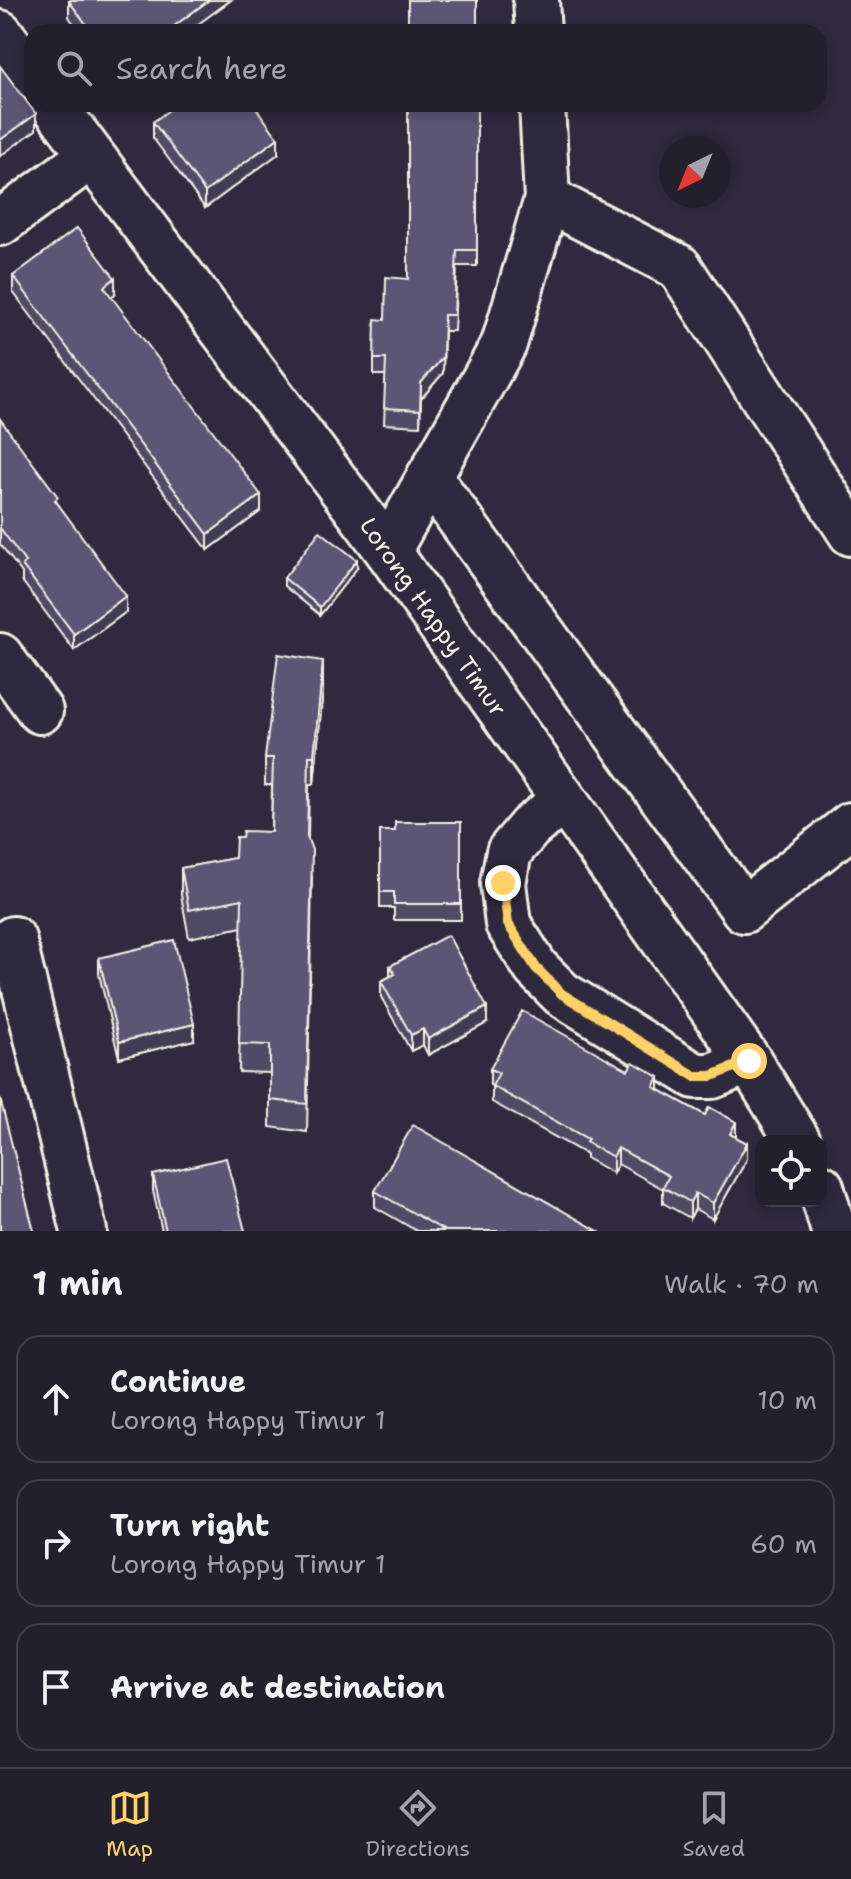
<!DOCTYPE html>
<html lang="en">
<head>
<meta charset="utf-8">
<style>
  :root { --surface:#23202e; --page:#2b2836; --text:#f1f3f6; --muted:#a3a3aa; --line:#403e4a; --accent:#ffd166 }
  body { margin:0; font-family:"Shantell Sans",sans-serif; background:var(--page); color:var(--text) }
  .controls { position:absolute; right:24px; bottom:24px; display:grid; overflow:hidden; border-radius:16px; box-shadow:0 4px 12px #0003 }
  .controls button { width:72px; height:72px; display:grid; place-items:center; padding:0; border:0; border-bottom:2px solid var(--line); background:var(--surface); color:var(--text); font:40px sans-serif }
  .compass { position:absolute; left:659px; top:136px; width:72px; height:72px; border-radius:50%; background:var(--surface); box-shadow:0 4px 12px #0003; rotate:223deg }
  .stop { position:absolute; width:24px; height:24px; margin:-18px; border:6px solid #ffd166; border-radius:50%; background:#fff }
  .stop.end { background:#ffd166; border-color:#fff; box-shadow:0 2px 8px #0008 }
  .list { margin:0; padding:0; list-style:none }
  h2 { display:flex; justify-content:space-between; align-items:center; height:104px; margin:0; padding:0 32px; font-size:34px }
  h2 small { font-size:26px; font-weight:400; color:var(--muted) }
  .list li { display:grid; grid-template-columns:52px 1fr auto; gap:24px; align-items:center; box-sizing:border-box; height:128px; margin:0 16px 16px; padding:0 16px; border:2px solid var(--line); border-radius:24px }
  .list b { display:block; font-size:30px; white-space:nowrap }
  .list p { margin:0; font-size:26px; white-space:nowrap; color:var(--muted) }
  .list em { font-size:26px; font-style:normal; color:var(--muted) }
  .icon { flex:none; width:44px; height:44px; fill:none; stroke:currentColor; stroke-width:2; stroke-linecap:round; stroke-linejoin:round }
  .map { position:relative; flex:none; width:851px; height:1231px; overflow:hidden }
  .search { position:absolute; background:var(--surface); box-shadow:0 4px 12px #0003; left:24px; right:24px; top:24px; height:88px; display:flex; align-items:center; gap:20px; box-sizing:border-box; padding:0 28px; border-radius:24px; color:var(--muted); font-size:30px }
  .sheet { height:536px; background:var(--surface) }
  nav { display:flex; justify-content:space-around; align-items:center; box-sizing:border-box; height:112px; border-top:2px solid var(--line); background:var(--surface); font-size:22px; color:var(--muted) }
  nav a { display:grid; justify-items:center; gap:4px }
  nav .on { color:var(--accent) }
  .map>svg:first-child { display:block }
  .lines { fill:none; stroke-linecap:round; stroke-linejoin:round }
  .minor-casing { stroke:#f4f1e8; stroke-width:50 }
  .minor { stroke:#2f2a3d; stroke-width:44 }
  .wall { fill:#4f4b65; stroke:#f4f1e8; stroke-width:2 }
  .shaded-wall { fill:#403d52; stroke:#f4f1e8; stroke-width:2 }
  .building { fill:#5c5775; stroke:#f4f1e8; stroke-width:2 }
  .route { stroke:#ffd166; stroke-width:10 }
  .labels { text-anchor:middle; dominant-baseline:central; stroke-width:7; stroke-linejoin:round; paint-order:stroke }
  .street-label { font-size:24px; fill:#f4f1e8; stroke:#2f2a3d }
</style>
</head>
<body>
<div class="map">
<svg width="851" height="1231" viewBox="0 0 851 1231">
  <rect width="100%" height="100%" fill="#2f2a3d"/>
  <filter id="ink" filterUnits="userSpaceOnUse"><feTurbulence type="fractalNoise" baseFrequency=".0125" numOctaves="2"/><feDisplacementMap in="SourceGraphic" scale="16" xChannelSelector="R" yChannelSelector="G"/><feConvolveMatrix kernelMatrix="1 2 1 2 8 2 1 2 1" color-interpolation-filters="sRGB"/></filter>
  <g filter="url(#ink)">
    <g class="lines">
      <defs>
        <g id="minor">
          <path d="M 536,0 L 538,32"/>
          <path d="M 0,33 L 32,76"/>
          <path d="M 53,104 L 388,551 L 749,1061 L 798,1141"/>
          <path d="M 547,199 L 679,267 L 851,533"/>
          <path d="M 0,223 L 91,156"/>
          <path d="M 429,477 L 744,910 L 851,825"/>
          <path d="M 388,551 L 504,344 L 547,199 L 542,104"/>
          <path d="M 0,656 L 40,711"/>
          <path d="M 563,801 L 530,827 L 509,852 L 503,883 L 508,924 L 536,968 L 562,994 L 695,1076 L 712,1076 L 749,1061"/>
          <path d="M 13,939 L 84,1231"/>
          <path d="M 821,1187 L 834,1231"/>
        </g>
      </defs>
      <use href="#minor" class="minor-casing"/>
      <use href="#minor" class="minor"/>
    </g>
    <g class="wall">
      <path d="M 71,0 L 231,0 L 187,32 L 80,32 L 69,17 L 69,1 Z"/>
      <path d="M 477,104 L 477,266 L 457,266 L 454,331 L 444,331 L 443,373 L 421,399 L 420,426 L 384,424 L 386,375 L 374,375 L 374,359 L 385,320 L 408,279 Z"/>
      <path d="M 153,122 L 278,154 L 205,208 L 153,138 Z"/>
      <path d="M 13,276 L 115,294 L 111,297 L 261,511 L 208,550 L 13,292 Z"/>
      <path d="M 0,419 L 58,504 L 126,612 L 74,650 L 22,581 L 22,573 L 0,544 Z"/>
      <path d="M 357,568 L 320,615 L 284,586 L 284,578 Z"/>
      <path d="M 323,689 L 314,784 L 309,784 L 308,838 L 312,878 L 307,1132 L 270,1127 L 270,1073 L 239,1072 L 242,927 L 189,938 L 181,895 L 181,868 L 235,858 L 242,837 L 271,832 L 272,785 L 265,785 L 265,758 Z"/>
      <path d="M 461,822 L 461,920 L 394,920 L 394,908 L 380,908 L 380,831 L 395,831 Z"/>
      <path d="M 99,958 L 194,1040 L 119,1058 L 99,974 Z"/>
      <path d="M 390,966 L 487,1023 L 428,1055 L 423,1045 L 411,1051 L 381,997 L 381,981 L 390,977 Z"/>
      <path d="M 490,1069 L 659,1090 L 736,1137 L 747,1159 L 713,1219 L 695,1209 L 690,1218 L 663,1203 L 663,1189 L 618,1164 L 613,1173 L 586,1158 L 586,1154 L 492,1102 L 492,1086 L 490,1085 Z"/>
      <path d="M 153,1175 L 245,1231 L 162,1231 L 153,1191 Z"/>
      <path d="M 375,1191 L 598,1231 L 417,1231 L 375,1207 Z"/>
    </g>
    <g class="shaded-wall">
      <path d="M 209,0 L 231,0 L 187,32 L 166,32 Z"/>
      <path d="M 36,114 L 36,130 L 0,156 L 0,140 Z"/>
      <path d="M 278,138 L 278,154 L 205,208 L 205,192 Z"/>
      <path d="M 115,278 L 115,294 L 104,303 L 104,287 Z"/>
      <path d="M 444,315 L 443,373 L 421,399 L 420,426 L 421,383 Z"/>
      <path d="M 261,495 L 261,511 L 208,550 L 208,534 Z"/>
      <path d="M 357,560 L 357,568 L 320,615 L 320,607 Z"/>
      <path d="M 126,596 L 126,612 L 74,650 L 74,634 Z"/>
      <path d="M 323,661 L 323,689 L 314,784 L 314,756 Z"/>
      <path d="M 487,1007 L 487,1023 L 428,1055 L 428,1039 Z"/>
      <path d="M 194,1024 L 194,1040 L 119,1058 L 119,1042 Z"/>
      <path d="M 423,1029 L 423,1045 L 411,1051 L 411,1035 Z"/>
      <path d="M 659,1077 L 659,1093 L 654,1087 Z"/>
      <path d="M 736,1122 L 736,1138 L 730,1134 Z"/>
      <path d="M 747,1143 L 747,1159 L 713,1219 L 713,1203 Z"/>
      <path d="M 618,1148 L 618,1164 L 613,1173 L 613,1157 Z"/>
      <path d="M 695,1193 L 695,1209 L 690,1218 L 690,1202 Z"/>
    </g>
    <g class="building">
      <path d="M 71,0 L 209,0 L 166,32 L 92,32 L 69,1 Z"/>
      <rect x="408" y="0" width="69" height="32"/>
      <path d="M 0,66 L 36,114 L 0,140 Z"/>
      <path d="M 177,104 L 253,104 L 278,138 L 205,192 L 153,122 Z"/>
      <path d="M 408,104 L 477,104 L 477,250 L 457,250 L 454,315 L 444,315 L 443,357 L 421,383 L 420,410 L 384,408 L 386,359 L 374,359 L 375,319 L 385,320 L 386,277 L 408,279 Z"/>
      <path d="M 77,228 L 115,278 L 104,287 L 261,495 L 208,534 L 13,276 Z"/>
      <path d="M 0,419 L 58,497 L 55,500 L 126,596 L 74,634 L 22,565 L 25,562 L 0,528 Z"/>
      <path d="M 320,531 L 357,560 L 320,607 L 284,578 Z"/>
      <path d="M 278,654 L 323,661 L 314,756 L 309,756 L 307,837 L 312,850 L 307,1104 L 270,1100 L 270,1045 L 239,1044 L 242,899 L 189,910 L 181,868 L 235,858 L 236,837 L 242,837 L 243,831 L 271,832 L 273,758 L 265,758 Z"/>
      <path d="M 395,822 L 461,822 L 461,904 L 394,904 L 394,892 L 380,892 L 380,831 L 395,831 Z"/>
      <path d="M 448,935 L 487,1007 L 428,1039 L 423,1029 L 411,1035 L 381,981 L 395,974 L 390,966 Z"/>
      <path d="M 174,940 L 194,1024 L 119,1042 L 99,958 Z"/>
      <path d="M 522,1011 L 628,1070 L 633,1062 L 659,1077 L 654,1087 L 705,1115 L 709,1107 L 736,1122 L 730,1134 L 747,1143 L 713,1203 L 695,1193 L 690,1202 L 663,1187 L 669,1176 L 618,1148 L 613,1157 L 586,1142 L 588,1139 L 492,1086 L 499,1073 L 490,1069 Z"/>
      <path d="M 0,1098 L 34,1231 L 0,1231 Z"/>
      <path d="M 413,1125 L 598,1231 L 445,1231 L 375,1191 Z"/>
      <path d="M 226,1158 L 245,1231 L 166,1231 L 153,1175 Z"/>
    </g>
  </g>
  <g class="lines" filter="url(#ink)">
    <path class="route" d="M 503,883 L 508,924 L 536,968 L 562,994 L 695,1076 L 712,1076 L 749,1061"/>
  </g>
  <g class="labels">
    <g class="street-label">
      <text transform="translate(433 617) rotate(55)">Lorong Happy Timur</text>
    </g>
  </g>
</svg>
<div class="controls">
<button><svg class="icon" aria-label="locate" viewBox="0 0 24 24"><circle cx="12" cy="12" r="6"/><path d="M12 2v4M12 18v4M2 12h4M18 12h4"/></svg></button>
</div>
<svg class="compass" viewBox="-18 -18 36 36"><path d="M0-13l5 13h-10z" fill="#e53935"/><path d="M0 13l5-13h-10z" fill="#a3a3aa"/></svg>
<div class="stop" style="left:749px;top:1061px"></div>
<div class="stop end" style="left:503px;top:883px"></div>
<div class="search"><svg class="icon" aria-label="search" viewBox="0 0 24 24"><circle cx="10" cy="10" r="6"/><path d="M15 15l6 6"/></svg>Search here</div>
</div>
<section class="sheet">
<h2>1 min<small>Walk · 70 m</small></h2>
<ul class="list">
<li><svg class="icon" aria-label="ahead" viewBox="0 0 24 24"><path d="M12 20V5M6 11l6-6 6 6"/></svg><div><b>Continue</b><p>Lorong Happy Timur 1</p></div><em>10 m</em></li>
<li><svg class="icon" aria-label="right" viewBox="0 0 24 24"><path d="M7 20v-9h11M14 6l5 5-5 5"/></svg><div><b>Turn right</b><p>Lorong Happy Timur 1</p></div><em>60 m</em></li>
<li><svg class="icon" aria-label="arrive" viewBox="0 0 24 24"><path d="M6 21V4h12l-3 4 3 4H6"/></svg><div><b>Arrive at destination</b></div></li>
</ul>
</section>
<nav>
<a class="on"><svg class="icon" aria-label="map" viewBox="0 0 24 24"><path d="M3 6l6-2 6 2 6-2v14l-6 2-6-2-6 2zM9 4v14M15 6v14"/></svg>Map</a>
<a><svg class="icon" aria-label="directions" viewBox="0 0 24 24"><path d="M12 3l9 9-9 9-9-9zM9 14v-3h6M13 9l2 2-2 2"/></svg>Directions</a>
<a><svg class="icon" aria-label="saved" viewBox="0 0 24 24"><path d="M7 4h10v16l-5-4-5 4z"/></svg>Saved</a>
</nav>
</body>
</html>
